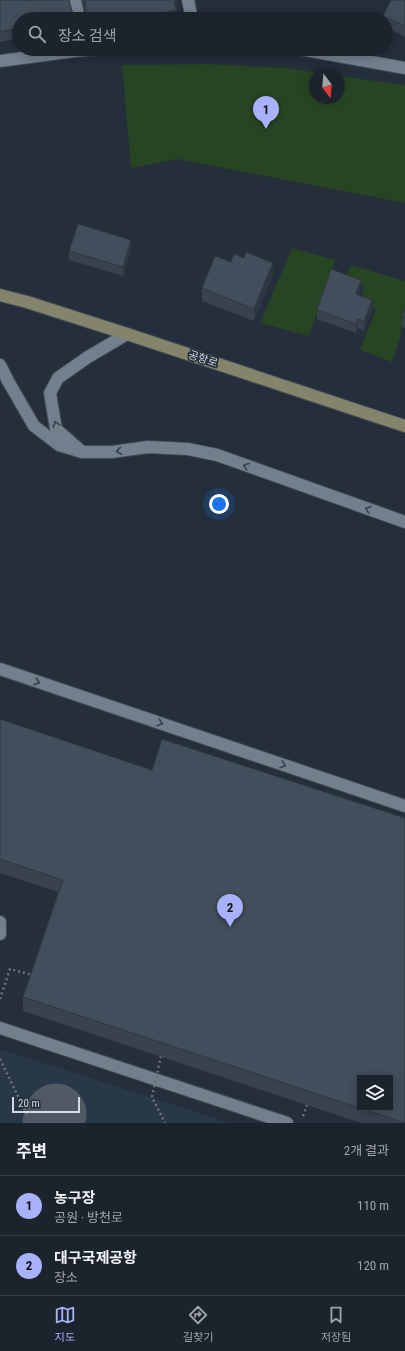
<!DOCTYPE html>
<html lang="ko">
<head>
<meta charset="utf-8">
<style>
  :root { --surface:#1b232c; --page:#282f38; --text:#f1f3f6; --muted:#a0a4a9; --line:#394048; --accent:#a7b1fc }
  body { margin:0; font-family:"Roboto Condensed","Noto Sans KR",sans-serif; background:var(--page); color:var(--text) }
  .controls { position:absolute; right:12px; bottom:12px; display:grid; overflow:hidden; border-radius:0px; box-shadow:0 2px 10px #0003 }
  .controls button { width:36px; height:36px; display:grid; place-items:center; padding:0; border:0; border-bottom:1px solid var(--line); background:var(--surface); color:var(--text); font:20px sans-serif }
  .compass { position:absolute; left:309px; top:68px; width:36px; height:36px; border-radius:50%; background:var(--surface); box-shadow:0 2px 10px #0003; rotate:164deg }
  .scale { position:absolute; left:12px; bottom:10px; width:68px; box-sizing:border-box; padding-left:4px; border:2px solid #d3dae2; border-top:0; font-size:11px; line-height:14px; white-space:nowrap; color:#d3dae2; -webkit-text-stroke:3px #242f3b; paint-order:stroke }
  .you { position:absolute; left:219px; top:504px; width:14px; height:14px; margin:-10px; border:3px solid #fff; border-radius:50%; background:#1a73e8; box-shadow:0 0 0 6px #1a73e833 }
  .badge { display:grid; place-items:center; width:26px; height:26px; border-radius:50%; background:var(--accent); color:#111; font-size:13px; font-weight:700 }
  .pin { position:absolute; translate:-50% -33px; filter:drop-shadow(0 1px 2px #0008) }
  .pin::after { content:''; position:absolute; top:21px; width:14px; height:12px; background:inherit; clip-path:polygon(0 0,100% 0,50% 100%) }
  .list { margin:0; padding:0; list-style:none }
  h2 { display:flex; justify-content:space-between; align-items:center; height:52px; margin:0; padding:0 16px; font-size:17px }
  h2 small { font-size:13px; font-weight:400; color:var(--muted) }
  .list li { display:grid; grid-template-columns:26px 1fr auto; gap:12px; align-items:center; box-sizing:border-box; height:60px; padding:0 16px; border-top:1px solid var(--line) }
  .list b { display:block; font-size:15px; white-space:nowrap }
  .list p { margin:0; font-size:13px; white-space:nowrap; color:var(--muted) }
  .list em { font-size:13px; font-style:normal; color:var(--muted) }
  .icon { flex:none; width:22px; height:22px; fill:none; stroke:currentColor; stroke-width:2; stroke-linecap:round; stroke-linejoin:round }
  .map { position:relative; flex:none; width:405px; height:1123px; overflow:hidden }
  .search { position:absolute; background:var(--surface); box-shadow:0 2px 10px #0003; left:12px; right:12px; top:12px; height:44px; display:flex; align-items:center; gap:10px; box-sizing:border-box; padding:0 14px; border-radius:22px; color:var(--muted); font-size:15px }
  .sheet { height:172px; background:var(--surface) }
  nav { display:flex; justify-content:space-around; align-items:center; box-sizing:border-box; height:56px; border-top:1px solid var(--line); background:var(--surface); font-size:11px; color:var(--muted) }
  nav a { display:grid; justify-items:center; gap:2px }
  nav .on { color:var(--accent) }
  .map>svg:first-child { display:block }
  .built { fill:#283849 }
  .green { fill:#274423 }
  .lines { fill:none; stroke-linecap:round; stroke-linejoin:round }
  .taxiway { stroke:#4f5964; stroke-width:61 }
  .lane-casing { stroke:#404a54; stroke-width:14 }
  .street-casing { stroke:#404a54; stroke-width:14 }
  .secondary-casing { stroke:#404a54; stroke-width:14 }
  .path { stroke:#6a737d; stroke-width:2.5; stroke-dasharray:2 3; stroke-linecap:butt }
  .lane { stroke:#727f8d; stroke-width:12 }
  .street { stroke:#727f8d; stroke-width:12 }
  .secondary { stroke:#84846d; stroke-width:12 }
  .path-bridge { stroke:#6a737d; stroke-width:2.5; stroke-dasharray:2 3; stroke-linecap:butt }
  .wall { fill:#39434e }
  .shaded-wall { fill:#2e3740 }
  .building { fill:#424e5b; stroke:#2e3740; fill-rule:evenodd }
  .oneway { stroke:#343f4b }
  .labels { text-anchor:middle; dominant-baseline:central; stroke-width:3.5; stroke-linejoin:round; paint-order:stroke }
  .street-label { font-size:11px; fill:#d3dae2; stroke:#242f3b }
</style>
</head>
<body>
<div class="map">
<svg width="405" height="1123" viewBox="0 0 405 1123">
  <rect width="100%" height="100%" fill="#242f3b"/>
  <path class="built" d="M 0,1049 L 230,1123 L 0,1123 Z"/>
  <g class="green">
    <path d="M 205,64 L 285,68 L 327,74 L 315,74 L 315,98 L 339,98 L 339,76 L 405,85 L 405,203 L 177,159 L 131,168 L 122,65 Z"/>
    <path d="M 292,248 L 335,260 L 309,336 L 260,323 Z"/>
    <path d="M 351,265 L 405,281 L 405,314 L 400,331 L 402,332 L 392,362 L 360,350 L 376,309 L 360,302 L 364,287 L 345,279 Z"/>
  </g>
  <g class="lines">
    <path class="taxiway" d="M 53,1123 L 56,1114"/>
    <defs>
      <g id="lane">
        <path d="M 75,0 L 79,19"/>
        <path d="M 0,365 L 8,381 L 34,426 L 59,445 L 82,452 L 112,452 L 148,447 L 188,449 L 217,455 L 405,522"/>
        <path d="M 80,450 L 56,429 L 50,393 L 58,378 L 88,357 L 127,334"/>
        <path d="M 0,669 L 405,806"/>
        <path d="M 0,922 L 0,934"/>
        <path d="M 0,1028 L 287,1123"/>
      </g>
      <g id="street">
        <path d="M 188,0 L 192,19"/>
        <path d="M 300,49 L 405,68"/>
        <path d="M 0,61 L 75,51 L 97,49"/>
      </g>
      <path id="secondary" d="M 0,295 L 27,302 L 127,334 L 405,426"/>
    </defs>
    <use href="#lane" class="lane-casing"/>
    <use href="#street" class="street-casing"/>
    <use href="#secondary" class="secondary-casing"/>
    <g class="path">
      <path d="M 0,999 L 10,969 L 32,975"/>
      <path d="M 0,1059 L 28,1117"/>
      <path d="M 303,1116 L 307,1105"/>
    </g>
    <use href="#lane" class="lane"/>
    <use href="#street" class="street"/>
    <use href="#secondary" class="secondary"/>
    <path class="path-bridge" d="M 161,1056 L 152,1097 L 165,1123"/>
  </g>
  <g class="wall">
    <path d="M 0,0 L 26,1 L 72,11 L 74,14 L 78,16 L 78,19 L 19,19 L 19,38 L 0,42 Z"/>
    <path d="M 83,0 L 177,0 L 177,11 L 176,11 L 176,19 L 83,19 L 83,15 L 85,12 Z"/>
    <path d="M 405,0 L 405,37 L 386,27 L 386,19 L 383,19 L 383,16 Z"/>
    <path d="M 131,249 L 123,276 L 69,260 L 69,251 Z"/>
    <path d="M 231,262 L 273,275 L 254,321 L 202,301 L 202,288 Z"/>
    <path d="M 361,289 L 359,295 L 372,309 L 364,331 L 358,328 L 356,333 L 317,319 L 317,310 Z"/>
    <path d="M 405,308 L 405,328 L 402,327 L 402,318 Z"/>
    <path d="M 0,719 L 405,1123 L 361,1123 L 23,1011 L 23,997 L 58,892 L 0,873 Z"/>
  </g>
  <g class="shaded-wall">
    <path d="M 177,1 L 177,11 L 176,11 L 176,19 L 137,19 L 174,2 Z"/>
    <path d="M 131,240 L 131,249 L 123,276 L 123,267 Z"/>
    <path d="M 273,263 L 273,275 L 254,321 L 254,309 Z"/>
    <path d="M 361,280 L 361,289 L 356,303 L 356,294 Z"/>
    <path d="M 372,300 L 372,309 L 364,331 L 364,321 Z"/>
    <path d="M 358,319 L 358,328 L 356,333 L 356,324 Z"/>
  </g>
  <g class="building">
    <path d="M 0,0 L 26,0 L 26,1 L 33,0 L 69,0 L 72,11 L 74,14 L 78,16 L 64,19 L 19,19 L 19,28 L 0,32 Z"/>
    <path d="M 85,0 L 177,0 L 177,1 L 174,2 L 176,10 L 137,19 L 96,19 L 95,13 L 83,15 L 86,12 L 86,8 Z"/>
    <path d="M 391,0 L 405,0 L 405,26 L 383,16 Z"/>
    <path d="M 78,224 L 131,240 L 123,267 L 69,251 Z"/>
    <path d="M 246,252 L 273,263 L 254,309 L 202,288 L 215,256 L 231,262 L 234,254 L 244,258 Z"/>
    <path d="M 331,269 L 361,280 L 356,294 L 372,300 L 364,321 L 358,319 L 356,324 L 317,310 Z"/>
    <path d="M 405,308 L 405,318 L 402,318 Z"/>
    <path d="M 0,719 L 152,770 L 162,739 L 405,818 L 405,1123 L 23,997 L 63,880 L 0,859 ZM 360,1078 L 390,1078 L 390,1108 L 360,1108 Z"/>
  </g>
  <defs><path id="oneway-chevron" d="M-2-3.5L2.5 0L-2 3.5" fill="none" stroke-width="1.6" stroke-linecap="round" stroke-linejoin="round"/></defs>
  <g class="oneway">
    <use href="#oneway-chevron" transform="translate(56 424) rotate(-107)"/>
    <use href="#oneway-chevron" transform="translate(119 451) rotate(172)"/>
    <use href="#oneway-chevron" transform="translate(246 466) rotate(-160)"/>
    <use href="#oneway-chevron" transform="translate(368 509) rotate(-160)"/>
    <use href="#oneway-chevron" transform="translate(37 682) rotate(19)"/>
    <use href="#oneway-chevron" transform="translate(160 723) rotate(19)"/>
    <use href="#oneway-chevron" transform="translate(283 765) rotate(19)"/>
  </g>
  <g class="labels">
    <g class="street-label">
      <text transform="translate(203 359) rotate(18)">공항로</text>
    </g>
  </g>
</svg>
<div class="controls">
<button><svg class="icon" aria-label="layers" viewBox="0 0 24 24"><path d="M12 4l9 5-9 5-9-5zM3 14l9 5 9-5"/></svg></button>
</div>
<svg class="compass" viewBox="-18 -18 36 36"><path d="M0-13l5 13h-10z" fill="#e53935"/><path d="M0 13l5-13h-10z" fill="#a0a4a9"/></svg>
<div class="scale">20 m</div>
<div class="you"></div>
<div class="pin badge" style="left:266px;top:129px">1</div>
<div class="pin badge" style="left:230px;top:927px">2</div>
<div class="search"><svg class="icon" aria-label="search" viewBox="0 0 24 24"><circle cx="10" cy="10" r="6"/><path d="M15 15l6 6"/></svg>장소 검색</div>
</div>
<section class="sheet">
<h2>주변<small>2개 결과</small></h2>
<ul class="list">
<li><span class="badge">1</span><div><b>농구장</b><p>공원 · 방천로</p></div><em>110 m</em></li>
<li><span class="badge">2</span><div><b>대구국제공항</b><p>장소</p></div><em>120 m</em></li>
</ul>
</section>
<nav>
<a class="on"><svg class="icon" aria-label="map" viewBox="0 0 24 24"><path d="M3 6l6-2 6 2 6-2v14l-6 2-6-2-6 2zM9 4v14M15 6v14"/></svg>지도</a>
<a><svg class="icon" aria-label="directions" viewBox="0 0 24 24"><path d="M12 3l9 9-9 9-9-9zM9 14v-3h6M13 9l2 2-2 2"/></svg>길찾기</a>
<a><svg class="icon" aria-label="saved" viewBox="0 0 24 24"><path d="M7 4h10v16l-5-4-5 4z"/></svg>저장됨</a>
</nav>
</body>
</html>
